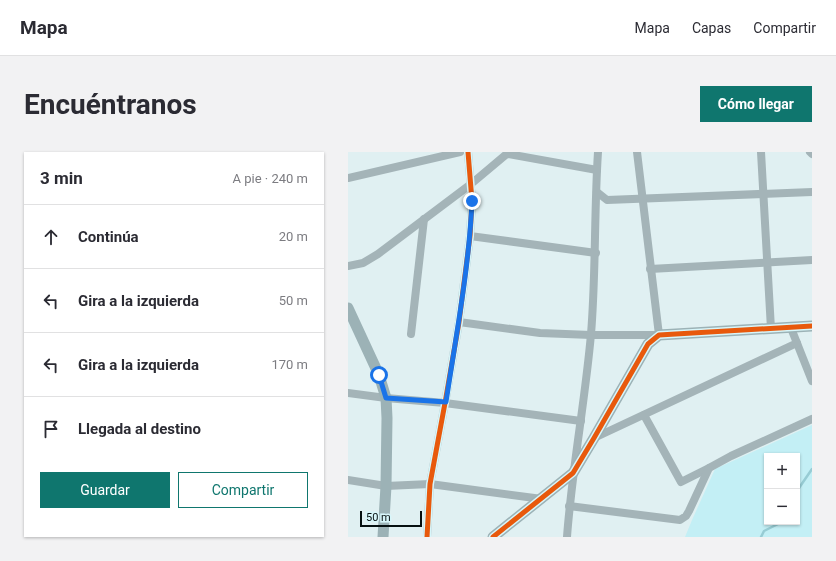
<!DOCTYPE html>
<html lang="es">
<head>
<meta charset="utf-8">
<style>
  :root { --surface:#fff; --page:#f2f2f3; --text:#2b2b33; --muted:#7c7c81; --line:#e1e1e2; --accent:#0f766e }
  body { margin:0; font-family:Roboto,sans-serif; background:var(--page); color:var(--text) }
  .controls { position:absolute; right:12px; bottom:12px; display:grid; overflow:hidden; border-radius:0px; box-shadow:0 1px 3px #0004 }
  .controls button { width:36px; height:36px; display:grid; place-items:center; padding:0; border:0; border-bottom:1px solid var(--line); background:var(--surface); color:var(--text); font:20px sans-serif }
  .scale { position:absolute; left:12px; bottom:10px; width:62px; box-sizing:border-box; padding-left:4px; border:2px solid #061011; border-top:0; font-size:11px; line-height:14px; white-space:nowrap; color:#061011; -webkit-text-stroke:3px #d8f6fa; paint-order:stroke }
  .stop { position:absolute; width:12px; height:12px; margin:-9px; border:3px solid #1a73e8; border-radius:50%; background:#fff }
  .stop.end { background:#1a73e8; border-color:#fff; box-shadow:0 1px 4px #0008 }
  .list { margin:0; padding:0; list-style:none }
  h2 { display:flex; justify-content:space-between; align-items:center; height:52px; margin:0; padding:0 16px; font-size:17px }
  h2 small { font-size:13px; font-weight:400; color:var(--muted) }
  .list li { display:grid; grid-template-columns:26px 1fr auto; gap:12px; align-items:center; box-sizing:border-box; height:64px; padding:0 16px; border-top:1px solid var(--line) }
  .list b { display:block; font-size:15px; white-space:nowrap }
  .list em { font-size:13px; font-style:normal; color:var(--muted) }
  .actions { display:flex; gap:8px; padding:12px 16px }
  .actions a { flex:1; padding:9px 0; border:1px solid var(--accent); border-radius:0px; text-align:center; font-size:14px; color:var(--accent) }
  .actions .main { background:var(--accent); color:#fff }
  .icon { flex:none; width:22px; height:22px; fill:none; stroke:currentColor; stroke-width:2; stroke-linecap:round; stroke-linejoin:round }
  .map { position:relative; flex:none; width:464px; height:385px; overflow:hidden; border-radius:0px }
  header { display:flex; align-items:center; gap:24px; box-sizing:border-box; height:56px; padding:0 20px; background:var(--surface); border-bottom:1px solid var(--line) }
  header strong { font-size:19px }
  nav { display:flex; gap:22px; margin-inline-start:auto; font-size:14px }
  .intro { display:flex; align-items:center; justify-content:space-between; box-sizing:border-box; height:96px; padding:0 24px }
  h1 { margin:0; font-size:28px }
  .button { padding:10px 18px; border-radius:0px; background:var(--accent); color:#fff; font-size:14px; font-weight:700 }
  main { display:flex; gap:24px; padding:0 24px }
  aside { flex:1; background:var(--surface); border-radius:0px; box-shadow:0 1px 3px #0004 }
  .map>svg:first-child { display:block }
  .green { fill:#c3eff5; fill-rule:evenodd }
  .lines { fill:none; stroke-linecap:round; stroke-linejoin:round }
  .stream { stroke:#97ccd4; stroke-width:2.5 }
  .street { stroke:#a4b4b8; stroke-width:8 }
  .secondary { stroke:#9cb2b6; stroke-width:11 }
  .cycleway-casing { stroke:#d8f6fa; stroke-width:8 }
  .cycleway { stroke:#e8590c; stroke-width:5 }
  .route { stroke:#1a73e8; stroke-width:5 }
</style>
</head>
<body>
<header>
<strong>Mapa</strong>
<nav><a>Mapa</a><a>Capas</a><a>Compartir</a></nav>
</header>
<div class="intro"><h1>Encuéntranos</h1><a class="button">Cómo llegar</a></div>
<main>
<aside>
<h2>3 min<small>A pie · 240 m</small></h2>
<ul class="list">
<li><svg class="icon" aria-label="ahead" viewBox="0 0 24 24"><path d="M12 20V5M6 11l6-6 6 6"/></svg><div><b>Continúa</b></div><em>20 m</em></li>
<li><svg class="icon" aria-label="left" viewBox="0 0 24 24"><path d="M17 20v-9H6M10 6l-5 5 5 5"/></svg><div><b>Gira a la izquierda</b></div><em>50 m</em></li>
<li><svg class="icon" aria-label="left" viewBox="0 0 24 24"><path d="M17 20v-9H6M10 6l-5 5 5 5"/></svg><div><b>Gira a la izquierda</b></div><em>170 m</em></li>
<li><svg class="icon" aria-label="arrive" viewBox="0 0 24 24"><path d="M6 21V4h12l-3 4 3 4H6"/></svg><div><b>Llegada al destino</b></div></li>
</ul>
<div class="actions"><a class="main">Guardar</a><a>Compartir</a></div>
</aside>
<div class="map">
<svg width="464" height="385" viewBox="0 0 464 385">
  <rect width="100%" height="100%" fill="#e0f0f2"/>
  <path class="green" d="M 464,273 L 464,385 L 337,385 L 344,368 L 367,317 ZM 419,304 L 449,304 L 449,370 L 419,370 Z"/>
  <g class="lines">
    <g class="stream">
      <path d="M 449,346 L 451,336 L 464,317"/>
      <path d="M 413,385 L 416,379 L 434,370"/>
    </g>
    <g class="street">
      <path d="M 413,0 L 423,177"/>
      <path d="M 462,0 L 464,2"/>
      <path d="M 160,2 L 249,18"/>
      <path d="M 0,26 L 112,0"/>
      <path d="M 249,40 L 259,48 L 464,40"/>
      <path d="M 122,84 L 248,101"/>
      <path d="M 0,114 L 15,111 L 30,102 L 123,32 L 161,0"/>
      <path d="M 302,117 L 464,108"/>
      <path d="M 111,170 L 192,181 L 243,183 L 311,183 L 289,0"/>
      <path d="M 443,176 L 464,229"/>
      <path d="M 63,182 L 76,67"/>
      <path d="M 0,241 L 38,246 L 97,251 L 233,269"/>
      <path d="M 296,263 L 333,330 L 361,316"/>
      <path d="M 246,286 L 449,191"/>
      <path d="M 0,328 L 38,334 L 82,332 L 194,347"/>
      <path d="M 221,354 L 332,368 L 338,364 L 341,359 L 361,316 L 383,304 L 464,267"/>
      <path d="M 79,385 L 82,332 L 97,251 L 111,170 L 122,84 L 124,49 L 120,0"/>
      <path d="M 219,385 C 224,317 237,250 243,182 C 248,122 246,61 250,0"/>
    </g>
    <g class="secondary">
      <path d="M 0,156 L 31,223 L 38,246 L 39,266 L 38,334 L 35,385"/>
      <path d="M 145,385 L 225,321 L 246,286 L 300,192 L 311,183 L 464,174"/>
    </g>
    <defs>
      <g id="cycleway">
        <path d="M 79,385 L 82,332 L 97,251 L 111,170 L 122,84 L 124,49 L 120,0"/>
        <path d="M 145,385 L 225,321 L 246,286 L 300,192 L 311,183 L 464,174"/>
      </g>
    </defs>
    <use href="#cycleway" class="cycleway-casing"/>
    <use href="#cycleway" class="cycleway"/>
  </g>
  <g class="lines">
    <path class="route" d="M 31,223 L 38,246 L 98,250 C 108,184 121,116 124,49"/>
  </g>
</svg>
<div class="controls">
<button>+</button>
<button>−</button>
</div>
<div class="scale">50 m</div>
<div class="stop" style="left:31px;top:223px"></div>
<div class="stop end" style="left:124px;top:49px"></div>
</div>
</main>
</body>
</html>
